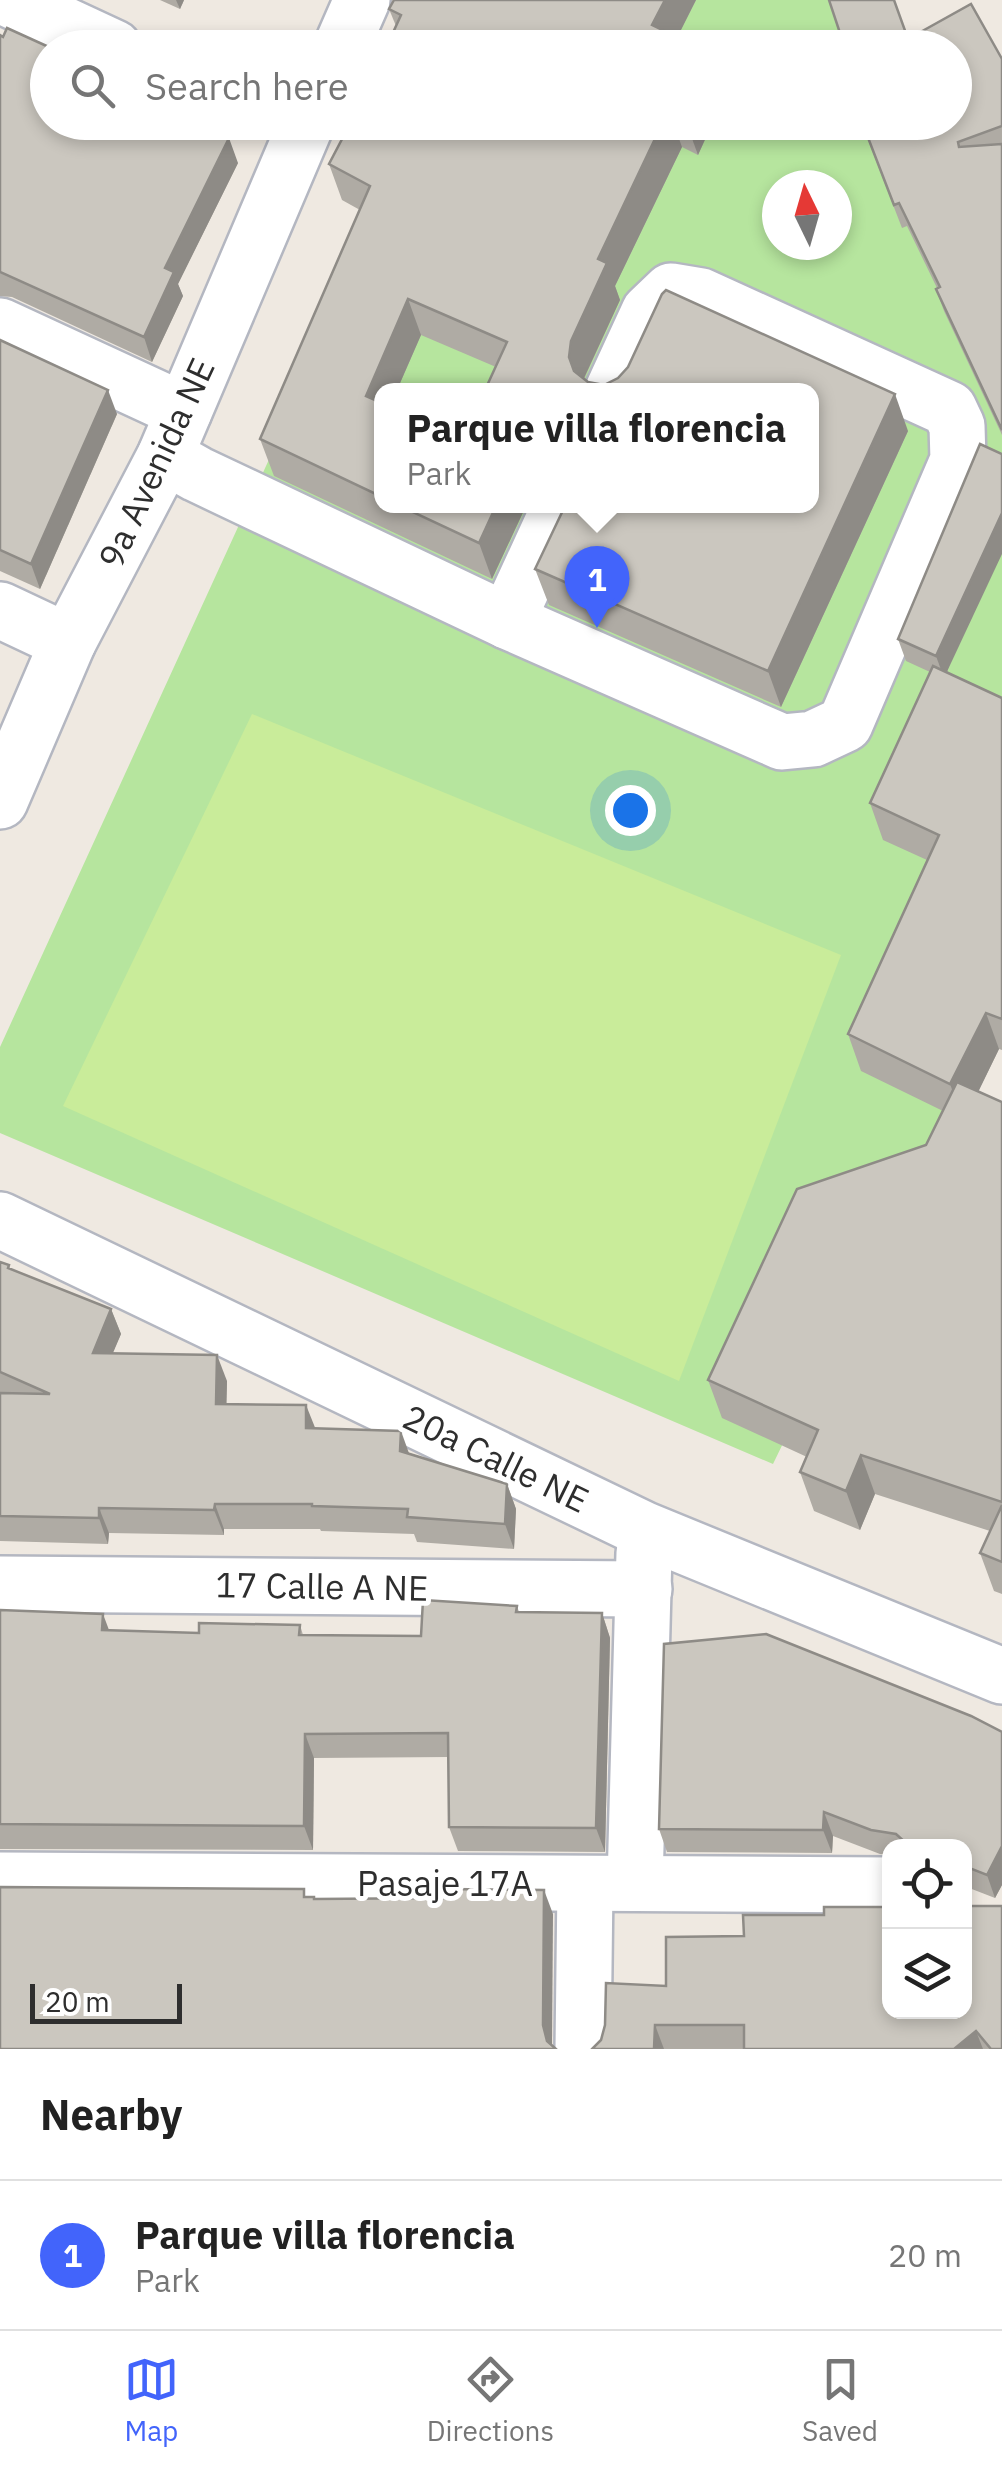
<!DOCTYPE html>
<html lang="en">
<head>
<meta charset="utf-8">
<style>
  :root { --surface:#fff; --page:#f2f2f2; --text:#222; --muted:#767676; --line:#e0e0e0; --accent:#4264fb }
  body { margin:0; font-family:"IBM Plex Sans",sans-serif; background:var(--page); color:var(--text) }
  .controls { position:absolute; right:30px; bottom:30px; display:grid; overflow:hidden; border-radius:20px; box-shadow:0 5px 15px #0003 }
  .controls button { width:90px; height:90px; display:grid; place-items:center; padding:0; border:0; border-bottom:2px solid var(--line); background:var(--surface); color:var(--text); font:50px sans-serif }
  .compass { position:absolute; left:762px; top:170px; width:90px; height:90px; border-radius:50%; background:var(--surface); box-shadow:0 5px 15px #0003; rotate:355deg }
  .scale { position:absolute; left:30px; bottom:25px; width:152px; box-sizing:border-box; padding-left:10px; border:5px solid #2e2e2e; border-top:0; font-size:28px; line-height:35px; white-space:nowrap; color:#2e2e2e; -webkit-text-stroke:8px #fff; paint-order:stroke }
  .you { position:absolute; left:630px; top:810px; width:35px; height:35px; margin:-25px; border:8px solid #fff; border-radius:50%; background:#1a73e8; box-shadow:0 0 0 15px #1a73e833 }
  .badge { display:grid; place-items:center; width:65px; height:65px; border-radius:50%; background:var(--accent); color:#fff; font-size:32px; font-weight:700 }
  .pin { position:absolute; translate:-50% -82px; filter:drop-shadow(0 2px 5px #0008) }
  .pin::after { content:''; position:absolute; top:52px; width:35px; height:30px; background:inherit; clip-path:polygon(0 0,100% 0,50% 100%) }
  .popup { position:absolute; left:374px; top:383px; width:445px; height:130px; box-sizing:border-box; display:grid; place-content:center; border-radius:20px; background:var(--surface); filter:drop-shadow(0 2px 8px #0005); font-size:32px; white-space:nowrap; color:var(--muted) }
  .popup b { font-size:38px; color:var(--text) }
  .popup::after { content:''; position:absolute; left:50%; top:100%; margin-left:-20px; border:20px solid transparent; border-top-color:var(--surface) }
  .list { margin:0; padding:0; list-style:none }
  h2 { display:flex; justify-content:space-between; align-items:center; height:130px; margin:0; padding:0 40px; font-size:42px }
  h2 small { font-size:32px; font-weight:400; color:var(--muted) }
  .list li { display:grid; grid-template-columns:65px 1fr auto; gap:30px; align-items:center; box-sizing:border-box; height:150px; padding:0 40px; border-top:2px solid var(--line) }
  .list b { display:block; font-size:38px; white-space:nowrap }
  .list p { margin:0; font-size:32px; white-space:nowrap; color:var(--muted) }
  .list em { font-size:32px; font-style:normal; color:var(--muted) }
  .icon { flex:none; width:55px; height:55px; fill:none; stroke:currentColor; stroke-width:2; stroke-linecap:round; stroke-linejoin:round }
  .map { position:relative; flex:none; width:1002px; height:2049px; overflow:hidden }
  .search { position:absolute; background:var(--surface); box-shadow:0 5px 15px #0003; left:30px; right:30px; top:30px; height:110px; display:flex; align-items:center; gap:25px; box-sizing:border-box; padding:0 35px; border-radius:55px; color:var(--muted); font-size:38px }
  .sheet { height:280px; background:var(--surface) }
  nav { display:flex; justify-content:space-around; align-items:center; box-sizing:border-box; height:140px; border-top:2px solid var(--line); background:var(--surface); font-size:28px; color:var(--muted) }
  nav a { display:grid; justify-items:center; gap:5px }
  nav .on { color:var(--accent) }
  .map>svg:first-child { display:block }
  .green { fill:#b6e59e; fill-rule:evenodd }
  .pitch { fill:#c9ec9a }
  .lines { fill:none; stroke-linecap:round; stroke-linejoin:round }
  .minor-casing { stroke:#b4b7c1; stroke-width:60 }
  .minor { stroke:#fff; stroke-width:55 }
  .wall { fill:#afaba4 }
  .shaded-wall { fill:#8e8b86 }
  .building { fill:#cbc7bf; stroke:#8e8b86; stroke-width:2.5 }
  .labels { text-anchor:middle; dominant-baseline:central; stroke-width:10; stroke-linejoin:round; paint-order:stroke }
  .street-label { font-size:35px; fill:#2e2e2e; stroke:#fff }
</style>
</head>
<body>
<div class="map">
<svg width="1002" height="2049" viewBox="0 0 1002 2049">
  <rect width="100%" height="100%" fill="#efe9e1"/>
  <g class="green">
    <path d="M 479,0 L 880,0 L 902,48 L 457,48 Z"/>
    <path d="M 423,123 L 936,123 L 1002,265 L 1002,992 L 773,1464 L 0,1133 L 0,1047 ZM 777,185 L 837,185 L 837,245 L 777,245 ZM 382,390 L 812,390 L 812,506 L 382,506 Z"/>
  </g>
  <path class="pitch" d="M 252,714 L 841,955 L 679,1381 L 63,1106 Z"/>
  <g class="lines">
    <defs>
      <g id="minor">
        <path d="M 11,0 L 114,48"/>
        <path d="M 341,48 L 362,0"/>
        <path d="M 0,326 L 184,411"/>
        <path d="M 165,456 L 197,474 L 507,621 L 782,742 L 813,739 L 845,724 L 958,460 L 957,426 L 949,409 L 701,296 L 671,291 L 649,312 L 613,390"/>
        <path d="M 0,610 L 68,642"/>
        <path d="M 507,621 L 560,506"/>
        <path d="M 0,801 L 68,642 L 165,456 L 307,122"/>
        <path d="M 0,1220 L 645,1530 L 1002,1676"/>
        <path d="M 0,1584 L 644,1589"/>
        <path d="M 0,1880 L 890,1885"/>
        <path d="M 635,1883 L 644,1553"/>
        <path d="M 583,2049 L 585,1884"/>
      </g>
    </defs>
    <use href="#minor" class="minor-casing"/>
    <use href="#minor" class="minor"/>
  </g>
  <g class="wall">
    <path d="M 160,0 L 184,0 L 180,9 Z"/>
    <path d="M 394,0 L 696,0 L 677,37 L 396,26 L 389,9 Z"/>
    <path d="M 0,35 L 238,163 L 178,284 L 183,296 L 152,362 L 12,297 L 0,296 Z"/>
    <path d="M 908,39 L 1002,59 L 1002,435 L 944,311 L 936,289 L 937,288 L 907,226 L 902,228 L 861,122 L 844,45 Z"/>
    <path d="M 351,122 L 713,122 L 698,155 L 682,147 L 615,286 L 620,300 L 584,379 L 588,382 L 908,431 L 781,707 L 549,605 L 535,569 L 812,506 L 485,390 L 496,367 L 421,335 L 397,390 L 382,390 L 382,506 L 526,506 L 492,579 L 274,476 L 260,439 L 360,210 L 342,200 L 329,164 Z"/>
    <path d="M 0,340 L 117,414 L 40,589 L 0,571 Z"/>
    <path d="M 1002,454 L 947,673 L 1002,698 L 1002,1050 L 999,1049 L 978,1092 L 1002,1102 L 1002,1594 L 994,1591 L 980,1553 L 990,1531 L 875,1494 L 860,1530 L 814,1511 L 800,1472 L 807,1457 L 722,1418 L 708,1380 L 926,1145 L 943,1111 L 861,1071 L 848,1034 L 927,860 L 883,840 L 870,803 L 930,672 L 906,661 L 898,639 Z"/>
    <path d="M 0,1262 L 9,1265 L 10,1269 L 111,1309 L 121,1334 L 112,1354 L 227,1381 L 226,1404 L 409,1453 L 507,1484 L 516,1509 L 514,1549 L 417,1542 L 414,1534 L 321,1531 L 320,1529 L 224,1529 L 224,1535 L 109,1533 L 108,1544 L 0,1541 Z"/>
    <path d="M 517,1606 L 519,1612 L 602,1613 L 610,1638 L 605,1852 L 458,1851 L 449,1827 L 449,1757 L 314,1758 L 313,1850 L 0,1849 L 0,1610 L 109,1630 L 199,1633 L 300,1625 L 303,1635 L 421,1636 Z"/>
    <path d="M 1002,1732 L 1002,1885 L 995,1898 L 964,1886 L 964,1846 L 890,1846 L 890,1855 L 880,1854 L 833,1836 L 832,1853 L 667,1852 L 659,1829 Z"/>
    <path d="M 824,1915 L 1002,2049 L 592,2049 L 666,1986 L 744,1936 Z"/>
  </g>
  <g class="shaded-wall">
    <path d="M 176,0 L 184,0 L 180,9 Z"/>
    <path d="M 665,0 L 696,0 L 672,48 L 652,25 Z"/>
    <path d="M 663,122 L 673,122 L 682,147 L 615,286 L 620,300 L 584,378 L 583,390 L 569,357 L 571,341 L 598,259 Z"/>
    <path d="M 686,122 L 713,122 L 698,155 Z"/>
    <path d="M 229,138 L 238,163 L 178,284 L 183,296 L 152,362 L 144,337 L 165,268 Z"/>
    <path d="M 408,299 L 421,335 L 397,390 L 382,390 L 382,425 L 366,396 Z"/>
    <path d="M 108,390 L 117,414 L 40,589 L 31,564 Z"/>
    <path d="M 895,394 L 908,431 L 781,707 L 768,671 Z"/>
    <path d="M 496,506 L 526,506 L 492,579 L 479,543 Z"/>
    <path d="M 1002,513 L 1002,554 L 944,678 L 936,656 Z"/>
    <path d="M 986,1013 L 999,1049 L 964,1121 L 950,1084 Z"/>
    <path d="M 111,1309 L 121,1334 L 102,1379 L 93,1353 Z"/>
    <path d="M 217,1355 L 227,1381 L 226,1430 L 216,1404 Z"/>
    <path d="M 306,1405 L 316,1430 L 306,1428 Z"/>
    <path d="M 401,1431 L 410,1456 L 400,1451 Z"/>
    <path d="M 861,1455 L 875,1494 L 860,1530 L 846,1491 Z"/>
    <path d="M 507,1484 L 516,1509 L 514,1549 L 505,1524 Z"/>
    <path d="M 215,1504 L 224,1529 L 224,1535 L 214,1510 Z"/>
    <path d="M 99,1508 L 109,1533 L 108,1544 L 99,1518 Z"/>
    <path d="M 602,1613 L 610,1638 L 605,1852 L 596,1828 Z"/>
    <path d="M 103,1614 L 112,1638 L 102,1630 Z"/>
    <path d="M 305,1734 L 314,1758 L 313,1850 L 304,1826 Z"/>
    <path d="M 824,1812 L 833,1836 L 832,1853 L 823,1830 Z"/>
    <path d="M 1002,1846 L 1002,1885 L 995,1898 L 987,1875 Z"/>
    <path d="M 544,1890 L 553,1914 L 552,2049 L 550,2049 L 543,2025 Z"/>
    <path d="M 655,2025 L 664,2049 L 654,2049 Z"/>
    <path d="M 976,2031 L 983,2049 L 954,2049 Z"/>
  </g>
  <g class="building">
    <path d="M 394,0 L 665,0 L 652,25 L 700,48 L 386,48 L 401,15 L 389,9 Z"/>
    <path d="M 829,0 L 894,0 L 908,39 L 971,4 L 1002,59 L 1002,126 L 958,142 L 959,147 L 1002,144 L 1002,430 L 936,289 L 940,287 L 899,203 L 894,205 L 862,122 L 954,122 L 954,48 L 839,48 L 844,45 Z"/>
    <path d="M 7,28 L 51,48 L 48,48 L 48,122 L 197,122 L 229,138 L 165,268 L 174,272 L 144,337 L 0,272 L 0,35 L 3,37 Z"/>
    <path d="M 351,122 L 663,122 L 598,259 L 607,263 L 571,341 L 569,357 L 574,371 L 588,382 L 604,385 L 618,378 L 628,367 L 662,294 L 666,290 L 895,394 L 768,671 L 535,569 L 565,506 L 812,506 L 812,390 L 485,390 L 507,342 L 408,299 L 366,396 L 382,403 L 382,497 L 260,439 L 370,186 L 329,164 Z"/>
    <path d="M 0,340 L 108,390 L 31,564 L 0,550 Z"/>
    <path d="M 980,444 L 1002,454 L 1002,513 L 936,656 L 898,639 Z"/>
    <path d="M 400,506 L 496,506 L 479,543 Z"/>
    <path d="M 933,666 L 1002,698 L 1002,1019 L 986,1013 L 950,1084 L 848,1034 L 939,835 L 870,803 Z"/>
    <path d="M 957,1082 L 1002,1102 L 1002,1502 L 861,1455 L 846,1491 L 800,1472 L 818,1430 L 708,1380 L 797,1189 L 926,1145 Z"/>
    <path d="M 0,1262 L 9,1265 L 8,1268 L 111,1309 L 93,1353 L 217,1355 L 216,1404 L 306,1405 L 306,1428 L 401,1431 L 400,1451 L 507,1484 L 505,1524 L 407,1517 L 408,1509 L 312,1506 L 312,1504 L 215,1504 L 214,1510 L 99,1508 L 99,1518 L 0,1516 L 0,1393 L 50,1394 L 0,1372 Z"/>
    <path d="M 1002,1505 L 1002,1562 L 980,1553 Z"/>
    <path d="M 423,1600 L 517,1606 L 516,1612 L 602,1613 L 596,1828 L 449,1827 L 448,1733 L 305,1734 L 304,1826 L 0,1824 L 0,1610 L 103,1614 L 102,1630 L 199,1633 L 199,1623 L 300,1625 L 299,1635 L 421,1636 Z"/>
    <path d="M 766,1634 L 971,1716 L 1002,1732 L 1002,1846 L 987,1875 L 964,1866 L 964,1846 L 913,1846 L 907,1844 L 896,1834 L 871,1830 L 824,1812 L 823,1830 L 659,1829 L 664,1644 Z"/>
    <path d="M 0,1887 L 304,1889 L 304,1897 L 314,1897 L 314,1899 L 448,1898 L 450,1889 L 544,1890 L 543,2025 L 547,2041 L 556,2049 L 0,2049 Z"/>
    <path d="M 964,1906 L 1002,1906 L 1002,2049 L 991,2049 L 976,2031 L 954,2049 L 744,2049 L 744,2025 L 655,2025 L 654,2049 L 592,2049 L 601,2040 L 605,2025 L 606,1983 L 666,1986 L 666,1937 L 744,1936 L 743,1915 L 824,1915 L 824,1907 L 890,1907 L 890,2012 L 964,2012 Z"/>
  </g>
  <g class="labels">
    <g class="street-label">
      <text transform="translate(156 463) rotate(-65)">9a Avenida NE</text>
      <text transform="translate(496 1458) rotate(26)">20a Calle NE</text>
      <text transform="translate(322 1586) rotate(1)">17 Calle A NE</text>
      <text x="445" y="1883">Pasaje 17A</text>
    </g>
  </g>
</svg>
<div class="controls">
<button><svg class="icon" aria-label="locate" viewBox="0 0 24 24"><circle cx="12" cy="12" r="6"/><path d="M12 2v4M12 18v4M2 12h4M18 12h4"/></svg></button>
<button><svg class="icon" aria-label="layers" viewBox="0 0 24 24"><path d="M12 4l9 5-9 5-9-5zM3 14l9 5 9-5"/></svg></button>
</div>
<svg class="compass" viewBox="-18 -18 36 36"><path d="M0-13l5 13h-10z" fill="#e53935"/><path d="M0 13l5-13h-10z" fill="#767676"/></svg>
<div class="scale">20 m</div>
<div class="you"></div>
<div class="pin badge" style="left:597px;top:628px">1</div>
<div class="popup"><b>Parque villa florencia</b>Park</div>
<div class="search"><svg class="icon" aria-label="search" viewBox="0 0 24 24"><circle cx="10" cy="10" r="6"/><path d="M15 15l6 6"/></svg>Search here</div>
</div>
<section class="sheet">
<h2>Nearby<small></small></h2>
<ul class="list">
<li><span class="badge">1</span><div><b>Parque villa florencia</b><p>Park</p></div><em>20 m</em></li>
</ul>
</section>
<nav>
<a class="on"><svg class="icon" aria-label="map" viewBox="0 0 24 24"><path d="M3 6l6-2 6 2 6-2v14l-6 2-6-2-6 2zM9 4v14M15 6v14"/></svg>Map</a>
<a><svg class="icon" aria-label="directions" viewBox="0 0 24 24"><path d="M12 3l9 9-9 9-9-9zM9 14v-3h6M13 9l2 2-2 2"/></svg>Directions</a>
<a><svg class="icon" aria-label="saved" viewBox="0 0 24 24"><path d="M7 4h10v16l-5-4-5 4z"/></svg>Saved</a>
</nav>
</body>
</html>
